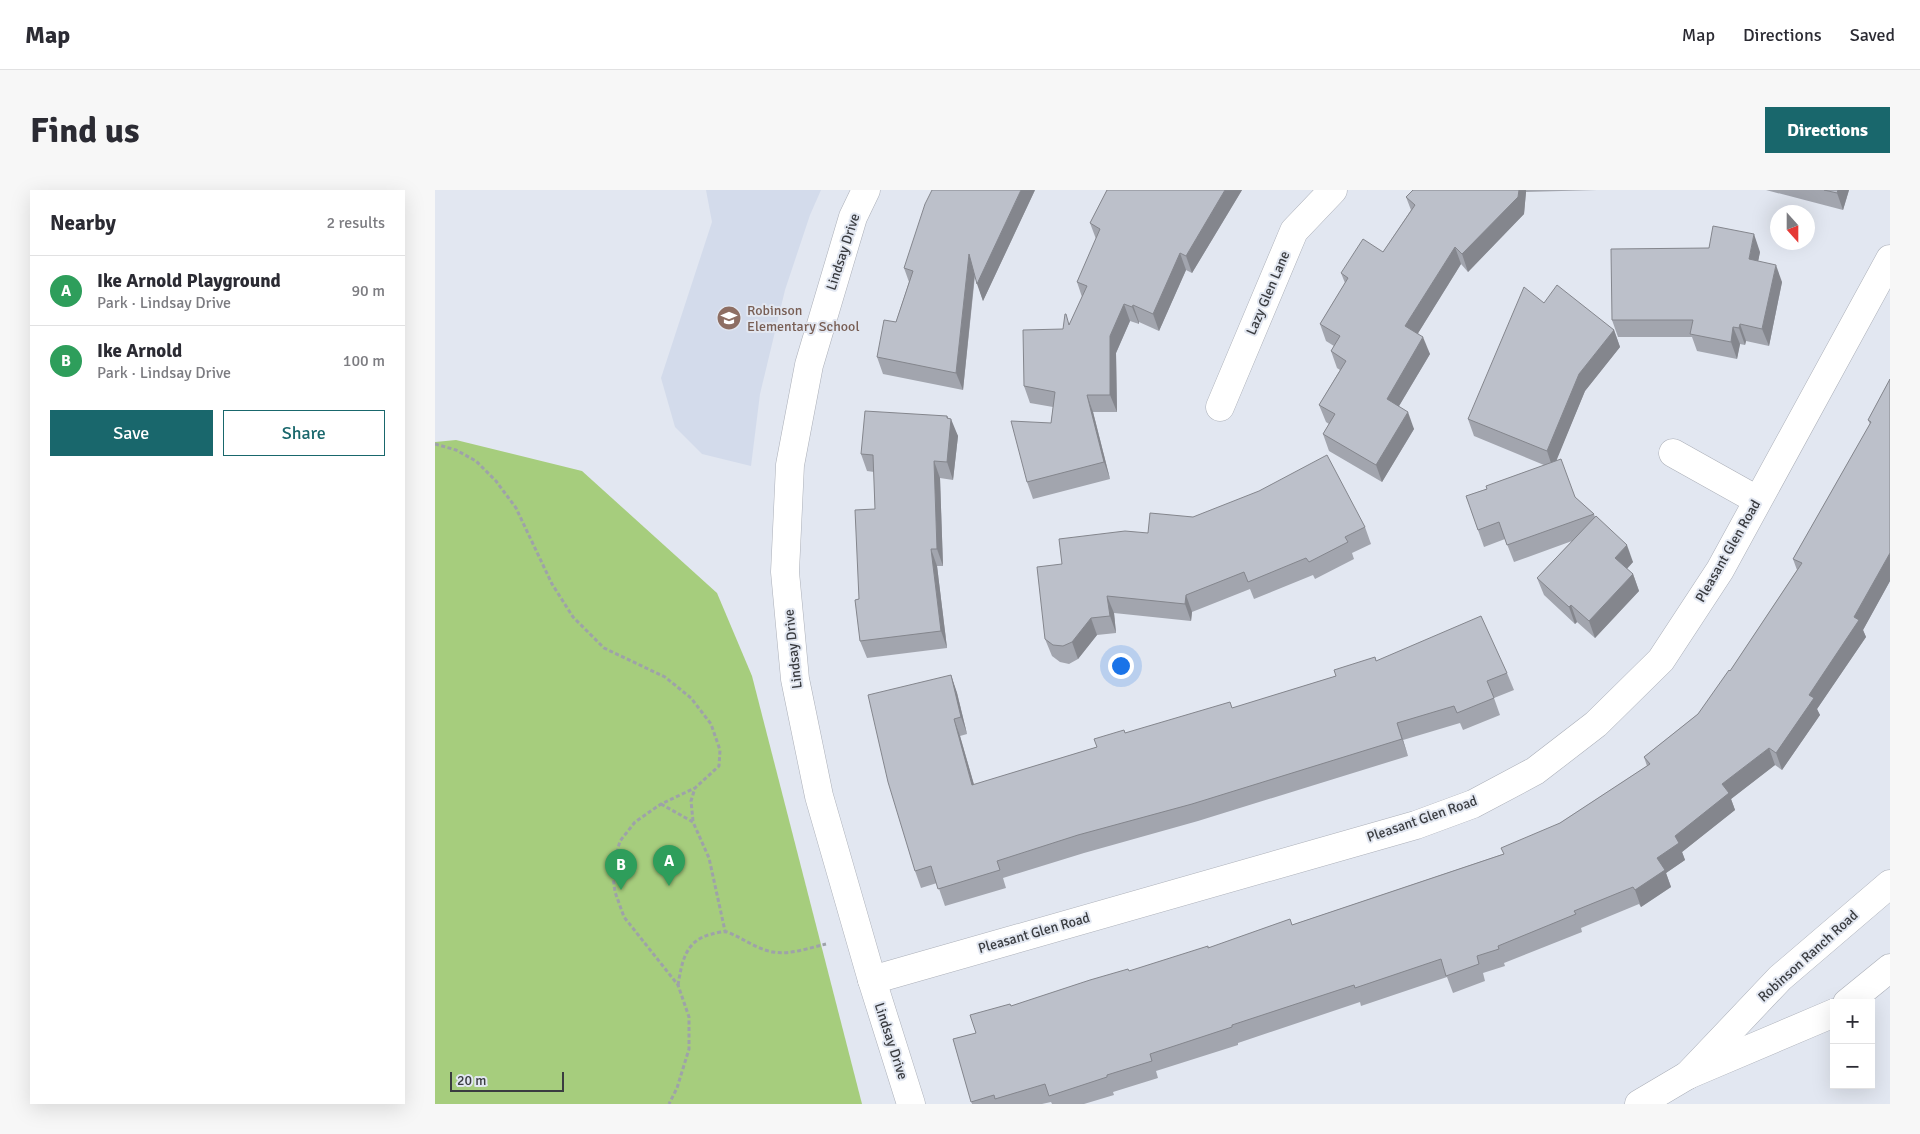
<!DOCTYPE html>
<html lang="en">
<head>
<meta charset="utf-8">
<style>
  :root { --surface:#fff; --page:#f7f7f7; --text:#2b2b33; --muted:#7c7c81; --line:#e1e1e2; --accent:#19676c }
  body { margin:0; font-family:Signika,sans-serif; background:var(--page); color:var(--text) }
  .controls { position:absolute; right:15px; bottom:15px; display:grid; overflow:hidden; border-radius:0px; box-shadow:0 5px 20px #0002 }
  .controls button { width:45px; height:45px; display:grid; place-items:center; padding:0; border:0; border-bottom:1px solid var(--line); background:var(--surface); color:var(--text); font:25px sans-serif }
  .compass { position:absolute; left:1335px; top:15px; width:45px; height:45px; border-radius:50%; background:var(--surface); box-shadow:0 5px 20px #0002; rotate:159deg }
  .scale { position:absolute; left:15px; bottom:12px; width:114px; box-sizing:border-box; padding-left:5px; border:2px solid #3a3c40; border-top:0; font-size:14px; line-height:18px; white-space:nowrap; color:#3a3c40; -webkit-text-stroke:4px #e2e7f1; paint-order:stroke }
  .you { position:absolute; left:685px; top:475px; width:18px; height:18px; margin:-12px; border:4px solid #fff; border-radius:50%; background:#1a73e8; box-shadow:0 0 0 8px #1a73e833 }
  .badge { display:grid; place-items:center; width:32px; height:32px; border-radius:50%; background:var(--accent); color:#fff; font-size:16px; font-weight:700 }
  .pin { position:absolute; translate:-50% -41px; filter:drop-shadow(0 1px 2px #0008) }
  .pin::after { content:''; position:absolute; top:26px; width:18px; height:15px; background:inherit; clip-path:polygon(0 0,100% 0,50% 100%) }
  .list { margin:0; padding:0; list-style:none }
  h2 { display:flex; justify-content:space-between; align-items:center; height:65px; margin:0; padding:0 20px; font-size:21px }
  h2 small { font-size:16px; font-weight:400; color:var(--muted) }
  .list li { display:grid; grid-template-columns:32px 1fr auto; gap:15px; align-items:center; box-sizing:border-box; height:70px; padding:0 20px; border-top:1px solid var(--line) }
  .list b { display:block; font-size:19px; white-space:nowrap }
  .list p { margin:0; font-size:16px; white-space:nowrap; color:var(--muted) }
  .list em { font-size:16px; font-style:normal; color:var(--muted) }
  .actions { display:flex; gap:10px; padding:15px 20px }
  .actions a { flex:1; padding:11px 0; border:1px solid var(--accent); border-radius:0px; text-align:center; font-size:18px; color:var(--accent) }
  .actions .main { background:var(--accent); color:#fff }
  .map { position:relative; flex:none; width:1455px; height:914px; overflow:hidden; border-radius:0px }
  header { display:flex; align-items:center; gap:30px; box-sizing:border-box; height:70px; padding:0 25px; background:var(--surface); border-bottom:1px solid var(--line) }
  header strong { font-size:24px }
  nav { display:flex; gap:28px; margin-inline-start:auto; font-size:18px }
  .intro { display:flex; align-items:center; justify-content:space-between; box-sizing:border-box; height:120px; padding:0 30px }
  h1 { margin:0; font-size:35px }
  .button { padding:12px 22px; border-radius:0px; background:var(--accent); color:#fff; font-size:18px; font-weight:700 }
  main { display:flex; gap:30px; padding:0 30px }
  aside { flex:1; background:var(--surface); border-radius:0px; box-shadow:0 5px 20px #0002 }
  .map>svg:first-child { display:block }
  .built { fill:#d3dbeb }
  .green { fill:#a6cd7d }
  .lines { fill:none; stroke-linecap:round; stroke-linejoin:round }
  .minor-casing { stroke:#abafb8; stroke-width:29 }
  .path { stroke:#9ea2a9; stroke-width:3; stroke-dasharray:4 2.5; stroke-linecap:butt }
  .minor { stroke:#fff; stroke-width:28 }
  .wall { fill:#a2a5ae }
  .shaded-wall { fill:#84868d }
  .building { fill:#bcc0ca; stroke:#84868d }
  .labels { text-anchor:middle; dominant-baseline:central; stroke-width:4; stroke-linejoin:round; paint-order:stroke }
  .street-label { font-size:14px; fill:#3a3c40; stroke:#e2e7f1 }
  .education-label { font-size:14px; fill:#785e54; stroke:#e2e7f1; text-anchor:start }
</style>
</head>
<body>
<header>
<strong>Map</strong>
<nav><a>Map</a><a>Directions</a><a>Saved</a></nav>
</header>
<div class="intro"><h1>Find us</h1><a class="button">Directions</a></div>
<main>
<aside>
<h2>Nearby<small>2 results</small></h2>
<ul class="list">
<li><span class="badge" style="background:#2e9e5b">A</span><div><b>Ike Arnold Playground</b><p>Park · Lindsay Drive</p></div><em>90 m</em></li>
<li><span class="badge" style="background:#2e9e5b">B</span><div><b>Ike Arnold</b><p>Park · Lindsay Drive</p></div><em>100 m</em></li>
</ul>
<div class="actions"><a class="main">Save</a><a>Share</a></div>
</aside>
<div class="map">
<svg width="1455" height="914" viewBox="0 0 1455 914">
  <rect width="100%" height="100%" fill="#e2e7f1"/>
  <path class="built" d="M 271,0 L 386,0 L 375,25 L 350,100 L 325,204 L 316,276 L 267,264 L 240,237 L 226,188 L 277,32 Z"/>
  <path class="green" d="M 21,250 L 147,281 L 282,403 L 317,486 L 427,914 L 0,914 L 0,252 Z"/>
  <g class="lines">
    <defs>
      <g id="minor">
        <path d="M 431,0 L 418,27 L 374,175 L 355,275 L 350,382 L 360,489 L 384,606 L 437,790 L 476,914"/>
        <path d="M 785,217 L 859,41 L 898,0"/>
        <path d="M 1238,263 L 1322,310"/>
        <path d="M 437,790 L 981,635 L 1038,614 L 1100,581 L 1161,534 L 1226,470 L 1285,380 L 1455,69"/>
        <path d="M 1412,813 L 1455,778"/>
        <path d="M 1253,885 L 1345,788 L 1455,694"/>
        <path d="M 1204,914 L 1253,885 L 1399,823"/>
      </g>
    </defs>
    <use href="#minor" class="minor-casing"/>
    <g class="path">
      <path d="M 0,254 L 21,260 L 41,271 L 61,291 L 81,318 L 117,394 L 138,427 L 169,458 L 230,487 L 256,508 L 276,534 L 285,560 L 284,576 L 260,598 L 226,614 L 200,632 L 185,651 L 177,679 L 180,702 L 189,727 L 243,795 L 254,827 L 254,859 L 242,898 L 234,914"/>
      <path d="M 226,614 L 258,632 L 274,668 L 290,741"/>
      <path d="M 258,631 L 256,611 L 260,598"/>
      <path d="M 243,795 C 247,772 250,750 277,744 C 281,743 287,741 292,742 C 308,748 321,759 338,762 C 355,765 374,758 391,754"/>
    </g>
    <use href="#minor" class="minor"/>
  </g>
  <g class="wall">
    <path d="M 600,0 L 548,111 L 540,86 L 528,200 L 448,184 L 442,167 L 461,132 L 474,92 L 469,78 Z"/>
    <path d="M 672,0 L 807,0 L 757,83 L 751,80 L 724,141 L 704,132 L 704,134 L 695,131 L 681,163 L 682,222 L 658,222 L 675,289 L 598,309 L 592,292 L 616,233 L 618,217 L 595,213 L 589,196 L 628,139 L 635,133 L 647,107 L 642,92 L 661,49 L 655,33 Z"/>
    <path d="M 978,0 L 1162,0 L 1091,2 L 1089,24 L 1033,82 L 1026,74 L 983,143 L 995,164 L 964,216 L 979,239 L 947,292 L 894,261 L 888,244 L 894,234 L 891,232 L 884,215 L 905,180 L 902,178 L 896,161 L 899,156 L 891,151 L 885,134 L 910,93 L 906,83 L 948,62 L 976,20 L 971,7 Z"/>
    <path d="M 1331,0 L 1414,0 L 1408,20 Z"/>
    <path d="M 1325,62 L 1323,71 L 1347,92 L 1334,156 L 1311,151 L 1310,155 L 1305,154 L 1302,169 L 1262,161 L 1257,147 L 1183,147 L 1177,130 Z"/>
    <path d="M 1109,113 L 1179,140 L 1185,157 L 1150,201 L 1121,270 L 1140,307 L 1159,324 L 1160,327 L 1198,372 L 1192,379 L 1198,384 L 1204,401 L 1160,448 L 1142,432 L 1140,434 L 1109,405 L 1102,388 L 1137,351 L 1079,372 L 1070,349 L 1049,357 L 1031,306 L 1052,299 L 1109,275 L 1039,246 L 1033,229 Z"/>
    <path d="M 1455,189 L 1455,391 L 1428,440 L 1431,447 L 1382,519 L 1385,525 L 1347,580 L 1340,575 L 1296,609 L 1300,620 L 1247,662 L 1250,670 L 1231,683 L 1236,697 L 1206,717 L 1204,714 L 1146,738 L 1147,742 L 1069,773 L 1070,776 L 1048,783 L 1050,791 L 1018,803 L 1012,787 L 926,816 L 925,812 L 803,853 L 803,855 L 721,881 L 723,888 L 678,902 L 679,905 L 649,914 L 617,914 L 616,912 L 607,914 L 537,914 L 518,849 L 541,843 L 576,816 L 773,758 L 857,735 L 1068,664 L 1125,633 L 1212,576 L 1209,567 L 1263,524 L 1295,481 L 1362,380 L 1358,369 L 1435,234 L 1433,230 Z"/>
    <path d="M 512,226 L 523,246 L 518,290 L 505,288 L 508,376 L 502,376 L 512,458 L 432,468 L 425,451 L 424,409 L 440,319 L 439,282 L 432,281 L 426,264 Z"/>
    <path d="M 758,327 L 930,337 L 936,354 L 917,363 L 919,369 L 880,389 L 878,385 L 819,409 L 815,399 L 757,422 L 756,431 L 679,423 L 681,443 L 662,445 L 643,469 L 634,474 L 625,472 L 617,466 L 610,449 L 627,374 Z"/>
    <path d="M 942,471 L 1072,483 L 1079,500 L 1059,508 L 1065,525 L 1028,540 L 1025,533 L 968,550 L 973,566 L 763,631 L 649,663 L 568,688 L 571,698 L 510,716 L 502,693 L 486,698 L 480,681 L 516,485 L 522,503 L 532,544 L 525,546 L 539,595 L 662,557 L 690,543 L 798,518 L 901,486 Z"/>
  </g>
  <g class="shaded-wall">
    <path d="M 586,0 L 600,0 L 548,111 L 542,94 Z"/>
    <path d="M 790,0 L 807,0 L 757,83 L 751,66 Z"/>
    <path d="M 1084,0 L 1091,0 L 1091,2 L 1089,24 L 1033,82 L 1027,64 Z"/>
    <path d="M 1403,0 L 1414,0 L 1408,20 L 1402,3 Z"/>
    <path d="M 1319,44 L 1325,62 L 1320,87 L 1314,69 Z"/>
    <path d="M 1020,57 L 1026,74 L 977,153 L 970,136 Z"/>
    <path d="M 745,63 L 751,80 L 724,141 L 718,124 Z"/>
    <path d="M 534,64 L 540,81 L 528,200 L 521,183 Z"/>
    <path d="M 1341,75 L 1347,92 L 1334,156 L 1327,139 Z"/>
    <path d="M 689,114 L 695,131 L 681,163 L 682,222 L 675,205 L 675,146 Z"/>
    <path d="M 698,115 L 704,132 L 704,134 L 697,117 Z"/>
    <path d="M 1305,134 L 1311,151 L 1310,155 L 1304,138 Z"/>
    <path d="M 1298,137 L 1305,154 L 1302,169 L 1296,152 Z"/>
    <path d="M 1179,140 L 1185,157 L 1150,201 L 1118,279 L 1112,261 L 1144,184 Z"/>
    <path d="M 988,147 L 995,164 L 958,226 L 952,209 Z"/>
    <path d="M 652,205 L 658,222 L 675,289 L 669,272 Z"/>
    <path d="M 973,222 L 979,239 L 947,292 L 941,275 Z"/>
    <path d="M 512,226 L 516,236 L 516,229 L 523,246 L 518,290 L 512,272 Z"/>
    <path d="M 499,271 L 505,288 L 508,376 L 502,359 Z"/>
    <path d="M 1192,355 L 1198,372 L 1186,385 L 1180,368 Z"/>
    <path d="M 496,359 L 502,376 L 512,458 L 506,441 Z"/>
    <path d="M 1455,363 L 1455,391 L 1428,440 L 1431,447 L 1382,519 L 1385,525 L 1347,580 L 1341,563 L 1419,427 Z"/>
    <path d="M 1198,384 L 1204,401 L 1160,448 L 1154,431 Z"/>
    <path d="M 751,405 L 757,422 L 756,431 L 750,414 Z"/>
    <path d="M 672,406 L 679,423 L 681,443 L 675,426 Z"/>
    <path d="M 1136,415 L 1142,432 L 1140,434 L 1134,417 Z"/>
    <path d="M 656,428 L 662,445 L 643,469 L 637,452 Z"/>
    <path d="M 516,485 L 522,503 L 532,544 L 526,527 Z"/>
    <path d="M 519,529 L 525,546 L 544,612 L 537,595 Z"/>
    <path d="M 962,533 L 968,550 L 973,566 L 967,549 Z"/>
    <path d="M 1334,558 L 1340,575 L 1296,609 L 1300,620 L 1247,662 L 1250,670 L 1231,683 L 1236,697 L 1206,717 L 1200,700 L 1222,668 L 1240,646 L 1287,594 Z"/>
  </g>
  <g class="building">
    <path d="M 497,0 L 586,0 L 542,94 L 534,64 L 521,183 L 442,167 L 449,130 L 461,132 L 478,81 L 469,78 L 490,14 Z"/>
    <path d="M 672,0 L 790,0 L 751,66 L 745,63 L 718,124 L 698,115 L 697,117 L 689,114 L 675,146 L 675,205 L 652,205 L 669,272 L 592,292 L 576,231 L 616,233 L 620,202 L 589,196 L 588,140 L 628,139 L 630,124 L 631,124 L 634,135 L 652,96 L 642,92 L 665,39 L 655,33 Z"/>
    <path d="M 978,0 L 1084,0 L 1083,7 L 1027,64 L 1020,57 L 970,136 L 988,147 L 952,209 L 973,222 L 941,275 L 888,244 L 900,224 L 884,215 L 911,171 L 896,161 L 905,146 L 885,134 L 913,88 L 906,83 L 928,49 L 948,62 L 980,15 L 971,7 Z"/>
    <path d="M 1389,0 L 1403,0 L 1402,3 Z"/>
    <path d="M 1278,36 L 1319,44 L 1314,69 L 1341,75 L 1327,139 L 1305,134 L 1304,138 L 1298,137 L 1296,152 L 1255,144 L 1258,130 L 1177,130 L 1176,59 L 1274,58 Z"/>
    <path d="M 1122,95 L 1179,140 L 1144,184 L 1112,261 L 1033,229 L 1089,97 L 1109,113 Z"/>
    <path d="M 1455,189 L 1455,363 L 1419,427 L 1424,430 L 1374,505 L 1379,508 L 1341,563 L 1334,558 L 1287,594 L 1294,603 L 1240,646 L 1244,653 L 1222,668 L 1230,680 L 1200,700 L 1198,697 L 1139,721 L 1141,724 L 1063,756 L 1064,759 L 1042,766 L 1044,774 L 1011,786 L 1006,769 L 920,798 L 919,795 L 797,835 L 797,837 L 715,864 L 717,871 L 672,885 L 672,887 L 614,906 L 610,894 L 560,909 L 559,905 L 536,912 L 518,849 L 541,843 L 535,825 L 575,814 L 576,816 L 655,790 L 693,779 L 694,781 L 773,756 L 773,758 L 855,729 L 857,735 L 1069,664 L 1066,658 L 1125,633 L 1215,574 L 1209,567 L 1263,524 L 1294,480 L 1295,481 L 1367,373 L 1358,369 L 1436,232 L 1433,230 Z"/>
    <path d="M 430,221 L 512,226 L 512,228 L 516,229 L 512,272 L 499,271 L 502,359 L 496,359 L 506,441 L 425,451 L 420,410 L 424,409 L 420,320 L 440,319 L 438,265 L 426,264 Z"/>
    <path d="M 892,265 L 930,337 L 910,347 L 913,352 L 874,372 L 871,368 L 813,392 L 809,382 L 751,405 L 750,414 L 672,406 L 675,426 L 656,428 L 637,452 L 628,456 L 618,455 L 610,449 L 602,377 L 627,374 L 624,349 L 690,341 L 713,343 L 715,323 L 758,327 L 824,301 Z"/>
    <path d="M 1126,269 L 1140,307 L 1159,324 L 1072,355 L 1064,332 L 1043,340 L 1031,306 L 1052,299 L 1051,296 Z"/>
    <path d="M 1161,326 L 1192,355 L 1180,368 L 1198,384 L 1154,431 L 1136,415 L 1134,417 L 1102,388 Z"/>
    <path d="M 1046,426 L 1072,483 L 1052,491 L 1059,508 L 1022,523 L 1019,516 L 962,533 L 967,549 L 757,614 L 643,645 L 562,671 L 565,680 L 503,699 L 496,676 L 480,681 L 453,592 L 433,505 L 516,485 L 526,527 L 519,529 L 537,595 L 662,557 L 659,549 L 689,540 L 690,543 L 795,512 L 797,518 L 901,486 L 899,480 L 940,467 L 941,471 Z"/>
  </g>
  <defs>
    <symbol id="school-disc" viewBox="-11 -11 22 22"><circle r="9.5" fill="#8d6e63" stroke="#e2e7f1"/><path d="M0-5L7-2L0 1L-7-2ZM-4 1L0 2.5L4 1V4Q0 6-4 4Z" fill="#fff"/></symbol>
  </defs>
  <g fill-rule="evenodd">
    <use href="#school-disc" x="280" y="114" width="28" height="28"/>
  </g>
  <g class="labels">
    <g class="street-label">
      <text transform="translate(408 62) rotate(-72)">Lindsay Drive</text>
      <text transform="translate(833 103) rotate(-67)">Lazy Glen Lane</text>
      <text transform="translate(1293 361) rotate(-60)">Pleasant Glen Road</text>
      <text transform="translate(358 459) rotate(-96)">Lindsay Drive</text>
      <text transform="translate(987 629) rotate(-19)">Pleasant Glen Road</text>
      <text transform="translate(599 743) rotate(-16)">Pleasant Glen Road</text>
      <text transform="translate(1373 766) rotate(-42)">Robinson Ranch Road</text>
      <text transform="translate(456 851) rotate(72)">Lindsay Drive</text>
    </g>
    <g class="education-label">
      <text x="312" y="120">Robinson<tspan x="312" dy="16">Elementary School</tspan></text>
    </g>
  </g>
</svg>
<div class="controls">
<button>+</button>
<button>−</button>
</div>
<svg class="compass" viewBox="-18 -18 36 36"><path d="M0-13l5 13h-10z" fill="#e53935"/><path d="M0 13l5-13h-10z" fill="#7c7c81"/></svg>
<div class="scale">20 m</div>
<div class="you"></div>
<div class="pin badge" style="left:234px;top:696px;background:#2e9e5b">A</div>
<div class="pin badge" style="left:186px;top:700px;background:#2e9e5b">B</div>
</div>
</main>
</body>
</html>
